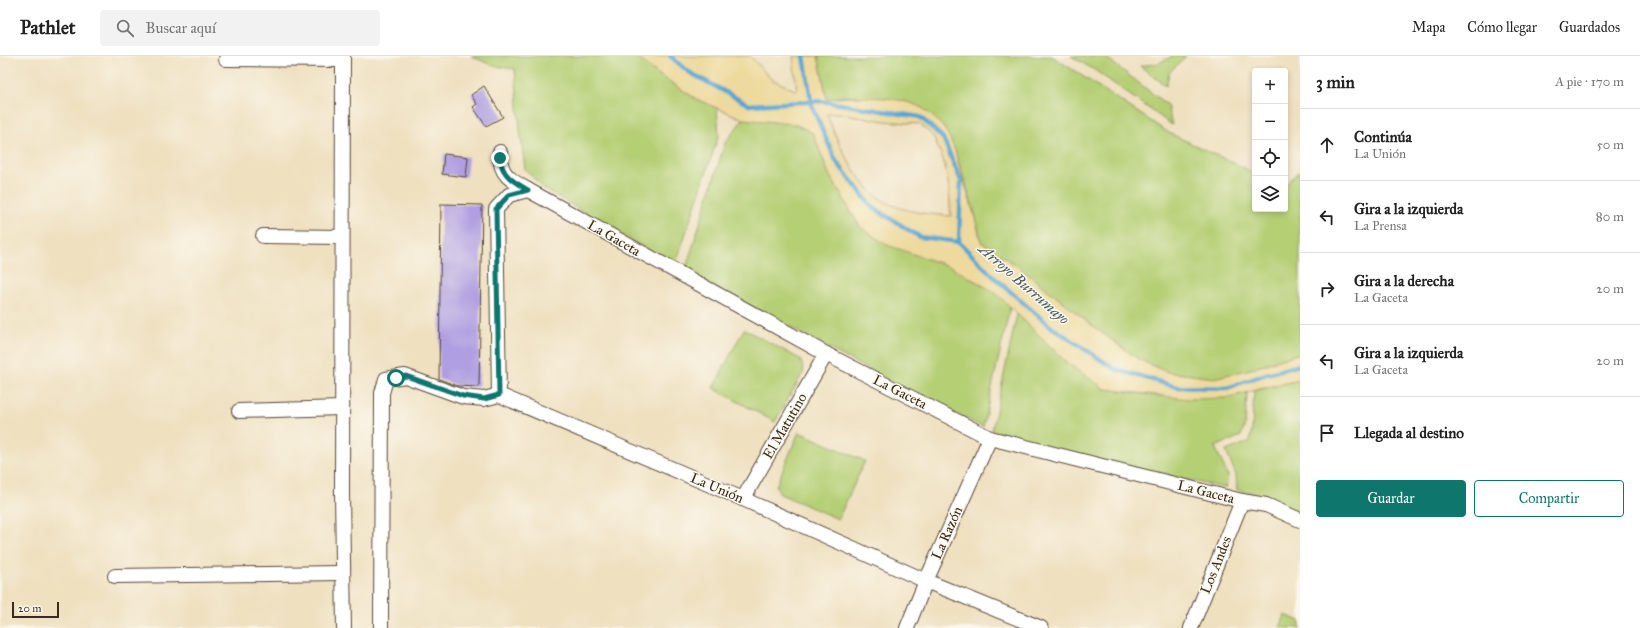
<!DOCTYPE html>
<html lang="es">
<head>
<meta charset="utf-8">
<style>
  :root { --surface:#fff; --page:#f2f2f2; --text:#222; --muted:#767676; --line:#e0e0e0; --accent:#0f766e }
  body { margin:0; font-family:"IM FELL Great Primer",serif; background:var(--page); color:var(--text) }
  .controls { position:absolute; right:12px; top:12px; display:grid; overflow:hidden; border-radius:4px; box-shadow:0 2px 6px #0003 }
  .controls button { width:36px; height:36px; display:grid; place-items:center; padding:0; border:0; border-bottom:1px solid var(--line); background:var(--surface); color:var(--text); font:20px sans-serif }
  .scale { position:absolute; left:12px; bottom:10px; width:47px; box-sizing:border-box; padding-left:4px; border:2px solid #3b2a1e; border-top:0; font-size:11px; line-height:14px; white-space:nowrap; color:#3b2a1e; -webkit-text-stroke:3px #fbf7ec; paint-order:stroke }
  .stop { position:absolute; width:12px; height:12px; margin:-9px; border:3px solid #0f766e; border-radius:50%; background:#fff }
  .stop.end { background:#0f766e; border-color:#fff; box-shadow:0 1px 4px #0008 }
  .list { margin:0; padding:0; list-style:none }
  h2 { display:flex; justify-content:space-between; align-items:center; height:52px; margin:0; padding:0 16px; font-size:17px }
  h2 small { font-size:13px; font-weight:400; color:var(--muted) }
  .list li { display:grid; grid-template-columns:26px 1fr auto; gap:12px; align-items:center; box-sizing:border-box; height:72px; padding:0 16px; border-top:1px solid var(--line) }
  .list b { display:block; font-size:15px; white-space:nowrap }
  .list p { margin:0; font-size:13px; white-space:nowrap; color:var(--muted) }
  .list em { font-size:13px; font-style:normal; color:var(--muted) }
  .actions { display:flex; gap:8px; padding:12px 16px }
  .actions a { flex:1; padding:9px 0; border:1px solid var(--accent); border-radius:4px; text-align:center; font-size:14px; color:var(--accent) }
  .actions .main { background:var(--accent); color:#fff }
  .icon { flex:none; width:22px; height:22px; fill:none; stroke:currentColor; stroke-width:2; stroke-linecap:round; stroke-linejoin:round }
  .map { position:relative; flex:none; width:1300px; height:572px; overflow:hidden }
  header { display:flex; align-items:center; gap:24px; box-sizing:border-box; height:56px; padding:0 20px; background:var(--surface); border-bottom:1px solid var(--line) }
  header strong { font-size:19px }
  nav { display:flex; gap:22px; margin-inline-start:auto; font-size:14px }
  .search { width:280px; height:36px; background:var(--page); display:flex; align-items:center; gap:10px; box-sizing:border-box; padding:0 14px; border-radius:4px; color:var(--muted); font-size:15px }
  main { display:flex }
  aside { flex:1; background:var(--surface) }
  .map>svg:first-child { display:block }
  .green { fill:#b5cf74; stroke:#787c49 }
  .sand { fill:#eeda9e; stroke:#94825e; fill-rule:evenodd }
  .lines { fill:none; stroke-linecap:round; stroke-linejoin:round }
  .stream { stroke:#59a5d1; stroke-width:4.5 }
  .building { fill:#af9ee1 }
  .minor-casing { stroke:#564536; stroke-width:16 }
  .minor { stroke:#fff; stroke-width:14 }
  .route { stroke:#0f766e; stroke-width:5 }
  .labels { text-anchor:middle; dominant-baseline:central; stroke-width:3; stroke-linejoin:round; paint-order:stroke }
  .street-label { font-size:14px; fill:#3b2a1e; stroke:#fbf7ec }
  .water-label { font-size:15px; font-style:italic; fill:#475b66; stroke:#fbf7ec }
</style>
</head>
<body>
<header>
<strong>Pathlet</strong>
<div class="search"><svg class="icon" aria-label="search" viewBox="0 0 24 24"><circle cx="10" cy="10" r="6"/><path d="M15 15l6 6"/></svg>Buscar aquí</div>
<nav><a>Mapa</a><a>Cómo llegar</a><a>Guardados</a></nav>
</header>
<main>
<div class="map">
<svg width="1300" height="572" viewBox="0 0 1300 572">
  <rect width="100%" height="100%" fill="#fbf7ec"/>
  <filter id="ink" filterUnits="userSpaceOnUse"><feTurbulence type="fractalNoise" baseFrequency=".025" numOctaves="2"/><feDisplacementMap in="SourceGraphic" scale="8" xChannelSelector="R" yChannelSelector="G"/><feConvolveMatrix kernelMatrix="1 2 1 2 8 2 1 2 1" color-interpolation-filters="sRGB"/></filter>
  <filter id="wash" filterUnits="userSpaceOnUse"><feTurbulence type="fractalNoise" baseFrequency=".012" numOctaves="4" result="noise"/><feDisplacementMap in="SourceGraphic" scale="16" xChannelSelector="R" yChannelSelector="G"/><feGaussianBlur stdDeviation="0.9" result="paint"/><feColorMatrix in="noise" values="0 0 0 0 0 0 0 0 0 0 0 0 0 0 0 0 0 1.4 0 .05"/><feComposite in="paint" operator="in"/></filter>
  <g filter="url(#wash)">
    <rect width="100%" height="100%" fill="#efe0c0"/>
    <g class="green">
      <path d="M 471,0 L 635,0 L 661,20 L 698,44 L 717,52 L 719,78 L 675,210 L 543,132 L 525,113 L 520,74 L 515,13 L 494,10 Z"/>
      <path d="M 818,0 L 1052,0 L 1169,77 L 1255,117 L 1255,153 L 1285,153 L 1285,130 L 1299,115 L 1300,115 L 1300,297 L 1251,313 L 1214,322 L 1167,316 L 1140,304 L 1120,290 L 1094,271 L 1020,212 L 981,186 L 975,157 L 954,92 L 943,71 L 922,52 L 888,43 L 844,40 L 827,43 Z"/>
      <path d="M 1071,0 L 1104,0 L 1167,49 L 1172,69 L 1096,15 Z"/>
      <path d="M 1173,0 L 1186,0 L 1169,17 L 1166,30 L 1140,10 L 1159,7 Z"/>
      <path d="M 743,63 L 795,68 L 813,77 L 829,118 L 860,171 L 919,200 L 951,211 L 996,237 L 1010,251 L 983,371 L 893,327 L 685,215 L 725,87 Z"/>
      <path d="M 1017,258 L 1041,281 L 1105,333 L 1158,340 L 1226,342 L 1247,337 L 1245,369 L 1241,380 L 1215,391 L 1228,420 L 1226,432 C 1149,416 1066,401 992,374 Z"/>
      <path d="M 744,273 L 800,303 L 804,315 L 775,366 L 713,332 Z"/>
      <path d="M 1300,324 L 1300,456 L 1247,436 L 1237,434 L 1236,419 L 1226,395 L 1249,386 L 1252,374 L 1254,335 Z"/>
      <path d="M 799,376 L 865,405 L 838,463 L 780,438 L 776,430 Z"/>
      <path d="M 1285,559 L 1300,565 L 1300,572 L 1280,572 Z"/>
    </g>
    <path class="sand" d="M 635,0 L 750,0 L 771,23 L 797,35 L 793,0 L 818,0 L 827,43 C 853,40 897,39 920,51 C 928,55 938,65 943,71 C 953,84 957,101 961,116 C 968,140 976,162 981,186 L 1020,212 L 1094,271 L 1120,290 L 1140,304 L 1167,316 L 1214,322 L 1251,313 L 1300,297 L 1300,324 L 1279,328 L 1226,342 L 1189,343 L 1105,333 L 1067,307 L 996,237 L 951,211 L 887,189 L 860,171 L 829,118 L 813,77 L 795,68 L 743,63 L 698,44 L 661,20 ZM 840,57 L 884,65 L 920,68 L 933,80 L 943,103 L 948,124 L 951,160 C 928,158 899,156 879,142 C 855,124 837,86 827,58 Z"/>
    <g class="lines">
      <g class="stream">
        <path d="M 670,0 L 689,16 L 749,49 L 821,45 L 920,61 L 943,82 L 961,125 L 959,186 L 996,223 L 1050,270 L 1115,313 L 1177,331 L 1227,332 L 1266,318 L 1300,309"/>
        <path d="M 804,0 L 812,50 L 836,105 L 872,151 L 920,181 L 959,186"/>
      </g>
    </g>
    <g id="blocks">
      <g class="building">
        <path d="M 484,30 L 503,61 L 486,70 L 473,51 L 477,48 L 471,39 Z"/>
        <path d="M 444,98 L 468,101 L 466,121 L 442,118 Z"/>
        <path d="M 441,148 L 482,149 L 479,331 L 458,330 L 439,323 Z"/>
      </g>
    </g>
  </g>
  <g filter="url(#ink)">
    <use href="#blocks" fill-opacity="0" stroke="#564536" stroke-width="1"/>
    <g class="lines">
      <defs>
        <g id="minor">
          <path d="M 343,0 L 342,437 L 344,572"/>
          <path d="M 226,3 L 343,4"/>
          <path d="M 500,96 C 499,118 510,124 528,134 L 826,298 L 990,382 L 1242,445 L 1266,449 L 1300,464"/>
          <path d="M 263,180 L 342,181"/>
          <path d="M 499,339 L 496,153 L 509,139 L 528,134"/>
          <path d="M 239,355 L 342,352"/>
          <path d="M 743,443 L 826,298"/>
          <path d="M 115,520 L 343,517"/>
          <path d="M 381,572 L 382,337 L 386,323 L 405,320 L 463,341 L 484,343 L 499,339 L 743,443 L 926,525 L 1041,572"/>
          <path d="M 907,572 L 926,525 L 990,382"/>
          <path d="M 1191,572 L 1242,445"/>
        </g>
      </defs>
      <use href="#minor" class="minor-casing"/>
      <use href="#minor" class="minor"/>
    </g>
  </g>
  <g class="lines" filter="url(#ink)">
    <path class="route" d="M 396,322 L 406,320 L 463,340 L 484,343 L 499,339 L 496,153 L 509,139 L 528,134 C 514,126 502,120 500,102"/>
  </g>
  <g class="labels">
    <g class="street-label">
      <text transform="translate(614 182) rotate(30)">La Gaceta</text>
      <text transform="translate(900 336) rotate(27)">La Gaceta</text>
      <text transform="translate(785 370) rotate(-60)">El Matutino</text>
      <text transform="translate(717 432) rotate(23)">La Unión</text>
      <text transform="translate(1206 436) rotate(14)">La Gaceta</text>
      <text transform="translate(947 477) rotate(-66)">La Razón</text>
      <text transform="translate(1216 509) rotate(-68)">Los Andes</text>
    </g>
    <g class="water-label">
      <text transform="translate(1024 228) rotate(41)">Arroyo Burrumayo</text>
    </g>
  </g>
</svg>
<div class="controls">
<button>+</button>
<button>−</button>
<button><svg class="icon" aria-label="locate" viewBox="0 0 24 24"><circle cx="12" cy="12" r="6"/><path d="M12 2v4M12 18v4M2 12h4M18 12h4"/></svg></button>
<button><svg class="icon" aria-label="layers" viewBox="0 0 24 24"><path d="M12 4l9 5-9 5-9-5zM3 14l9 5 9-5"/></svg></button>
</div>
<div class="scale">20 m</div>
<div class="stop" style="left:396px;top:322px"></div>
<div class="stop end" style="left:500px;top:102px"></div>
</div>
<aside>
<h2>3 min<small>A pie · 170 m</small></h2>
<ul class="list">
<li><svg class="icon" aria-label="ahead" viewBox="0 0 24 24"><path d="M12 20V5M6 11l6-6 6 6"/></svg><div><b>Continúa</b><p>La Unión</p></div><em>50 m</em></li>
<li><svg class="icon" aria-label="left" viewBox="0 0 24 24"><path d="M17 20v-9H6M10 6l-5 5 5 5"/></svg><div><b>Gira a la izquierda</b><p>La Prensa</p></div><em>80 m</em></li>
<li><svg class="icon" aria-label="right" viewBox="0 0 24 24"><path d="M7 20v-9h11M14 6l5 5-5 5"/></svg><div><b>Gira a la derecha</b><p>La Gaceta</p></div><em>20 m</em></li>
<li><svg class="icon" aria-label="left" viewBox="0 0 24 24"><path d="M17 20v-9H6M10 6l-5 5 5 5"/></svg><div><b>Gira a la izquierda</b><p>La Gaceta</p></div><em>20 m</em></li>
<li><svg class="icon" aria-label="arrive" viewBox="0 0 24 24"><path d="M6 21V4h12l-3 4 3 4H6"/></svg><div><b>Llegada al destino</b></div></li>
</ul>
<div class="actions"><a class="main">Guardar</a><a>Compartir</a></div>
</aside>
</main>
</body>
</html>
